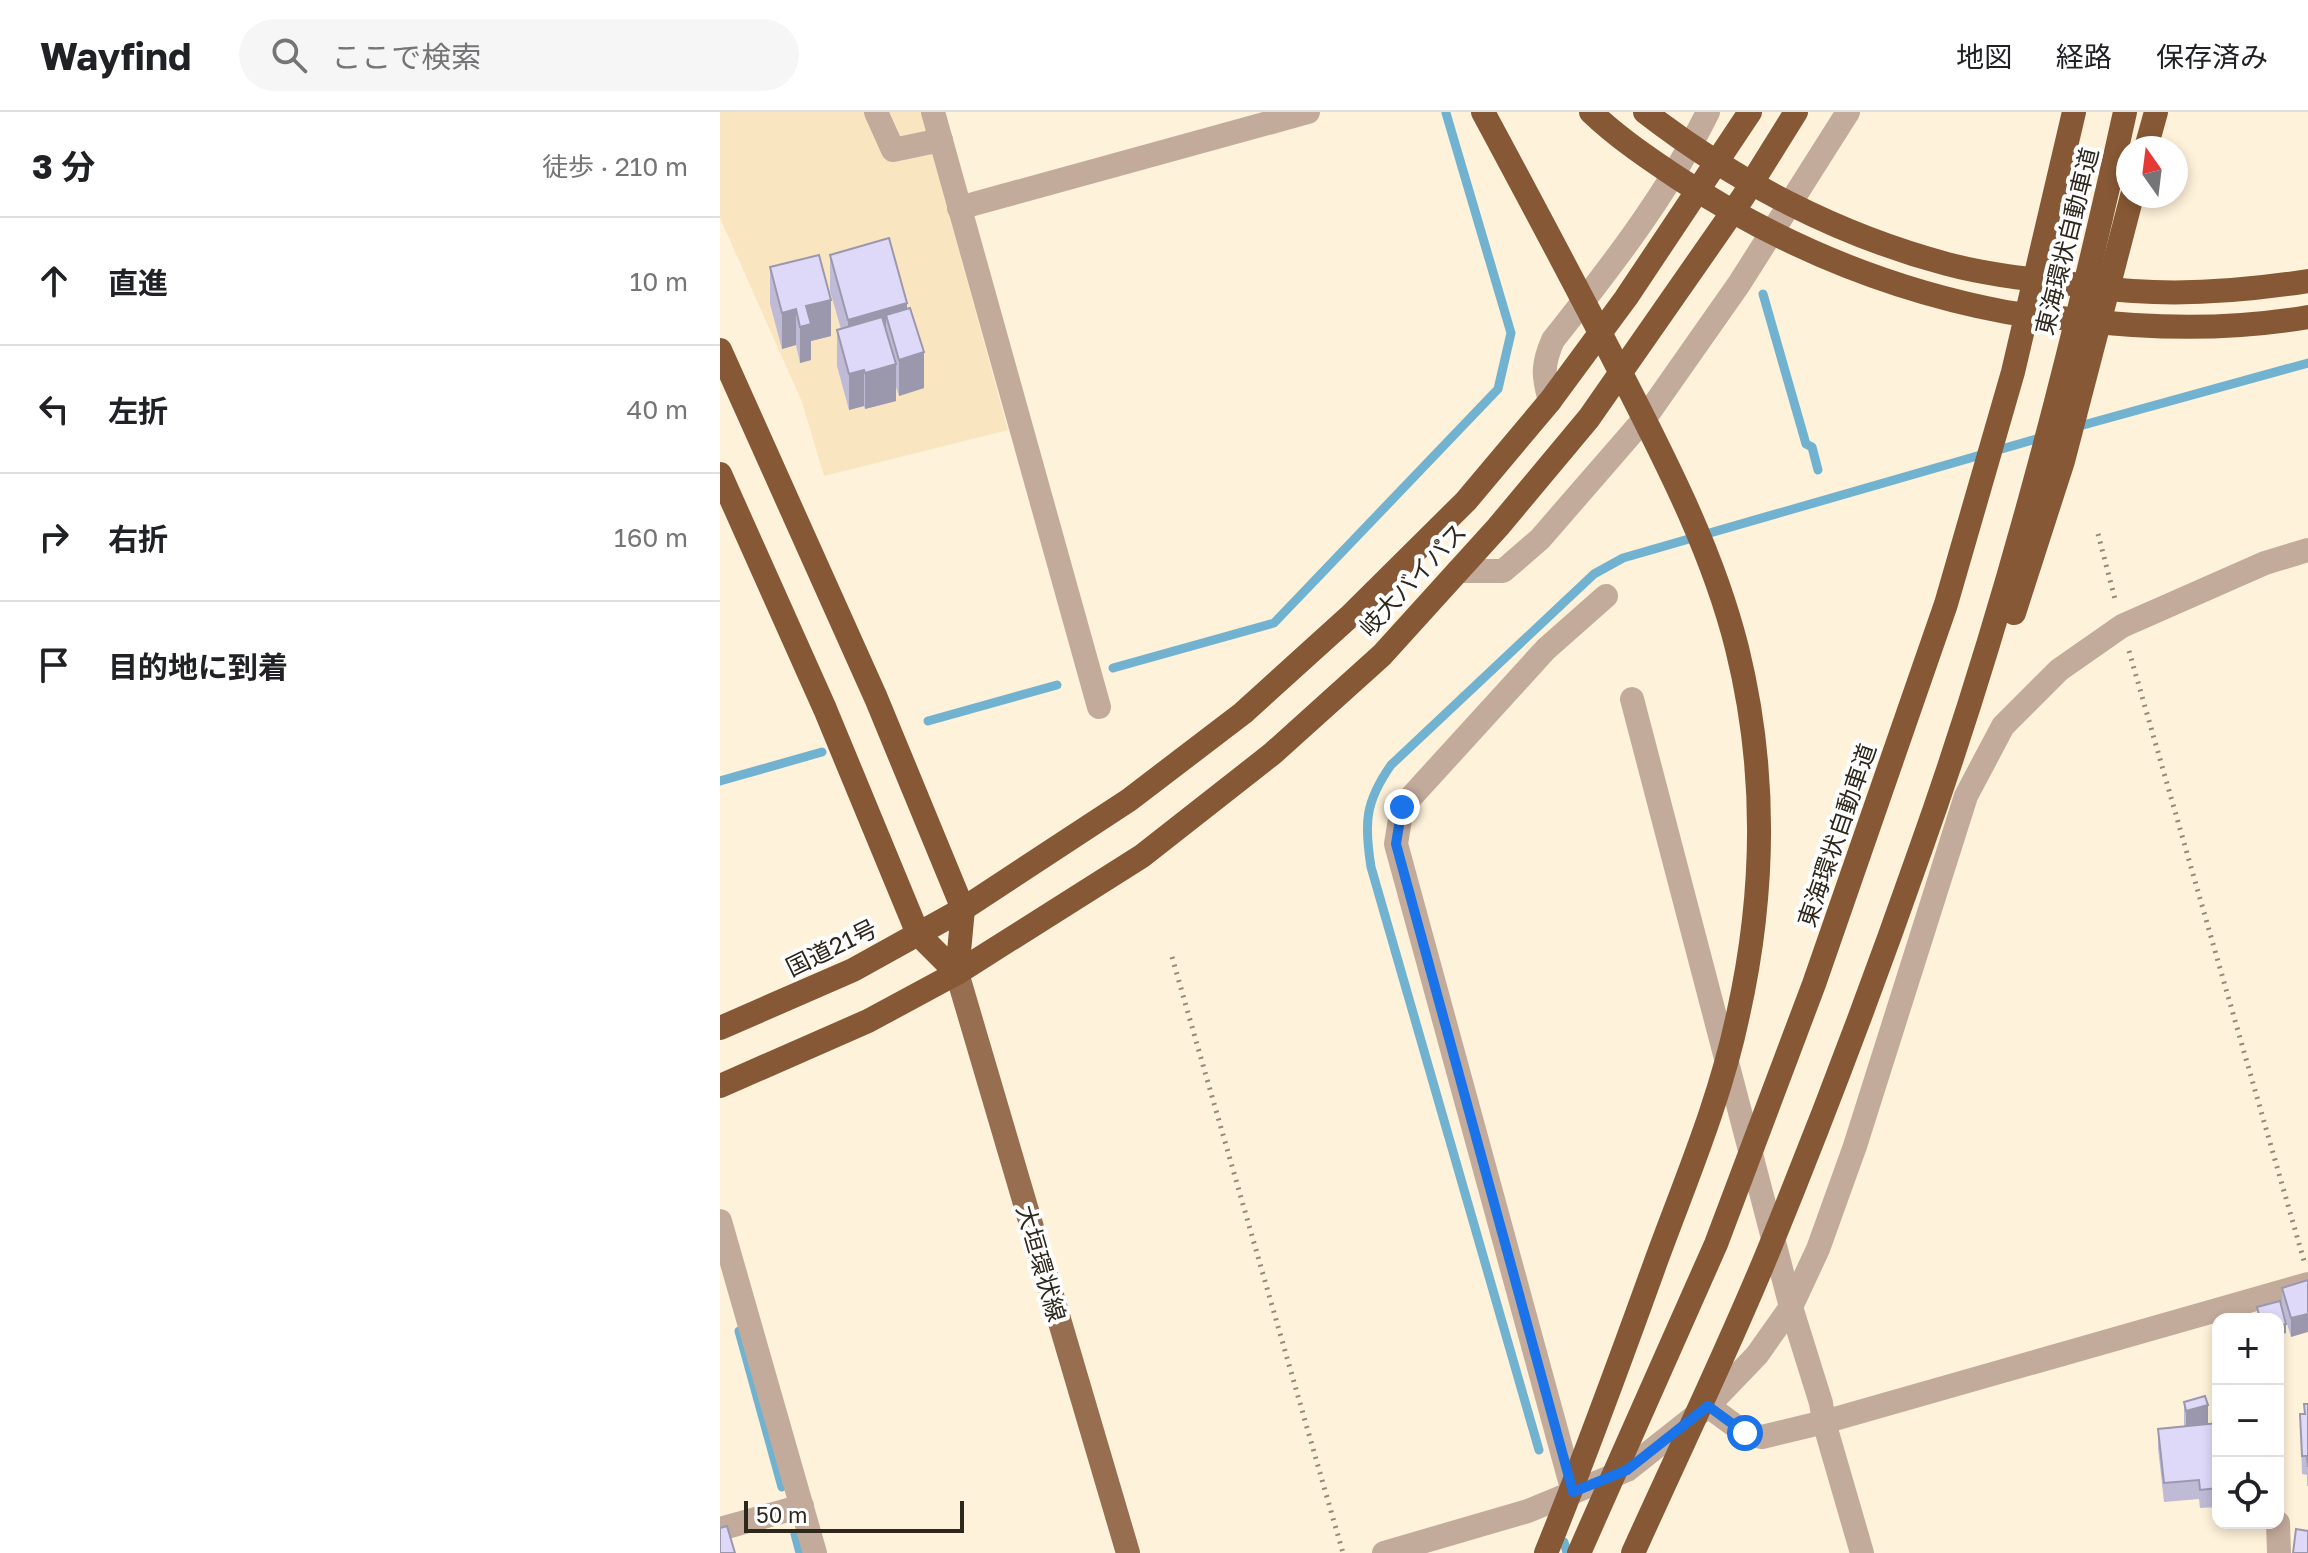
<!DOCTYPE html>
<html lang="ja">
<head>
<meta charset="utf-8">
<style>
  :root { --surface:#fff; --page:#f6f6f6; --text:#202124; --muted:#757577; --line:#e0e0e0 }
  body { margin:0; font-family:"Golos Text","Noto Sans JP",sans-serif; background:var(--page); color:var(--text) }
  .controls { position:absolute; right:24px; bottom:24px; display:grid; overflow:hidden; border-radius:16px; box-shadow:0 4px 12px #0003 }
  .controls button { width:72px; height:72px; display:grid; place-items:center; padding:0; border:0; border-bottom:2px solid var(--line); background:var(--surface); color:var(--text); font:40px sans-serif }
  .compass { position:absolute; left:1396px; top:24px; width:72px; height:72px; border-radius:50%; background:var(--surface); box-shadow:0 4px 12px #0003; rotate:346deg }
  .scale { position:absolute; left:24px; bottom:20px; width:220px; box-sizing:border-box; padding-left:8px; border:4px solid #2d271c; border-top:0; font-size:22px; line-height:28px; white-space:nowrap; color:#2d271c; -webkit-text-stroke:6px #fff; paint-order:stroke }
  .stop { position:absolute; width:24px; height:24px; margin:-18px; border:6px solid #1a73e8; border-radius:50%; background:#fff }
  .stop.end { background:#1a73e8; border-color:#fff; box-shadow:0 2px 8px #0008 }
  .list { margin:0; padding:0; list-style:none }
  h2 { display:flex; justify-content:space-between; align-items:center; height:104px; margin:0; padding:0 32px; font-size:34px }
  h2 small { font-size:26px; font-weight:400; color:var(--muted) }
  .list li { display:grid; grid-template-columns:52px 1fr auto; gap:24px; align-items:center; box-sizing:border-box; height:128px; padding:0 32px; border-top:2px solid var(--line) }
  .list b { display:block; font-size:30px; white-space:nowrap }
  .list em { font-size:26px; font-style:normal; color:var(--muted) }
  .icon { flex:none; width:44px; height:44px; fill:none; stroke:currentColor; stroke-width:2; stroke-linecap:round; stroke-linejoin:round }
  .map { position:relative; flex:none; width:1588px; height:1441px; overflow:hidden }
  header { display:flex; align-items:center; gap:48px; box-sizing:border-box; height:112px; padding:0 40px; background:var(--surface); border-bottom:2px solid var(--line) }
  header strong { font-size:38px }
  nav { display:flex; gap:44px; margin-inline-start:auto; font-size:28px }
  .search { width:560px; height:72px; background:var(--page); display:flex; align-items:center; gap:20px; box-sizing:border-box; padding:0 28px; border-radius:44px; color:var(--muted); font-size:30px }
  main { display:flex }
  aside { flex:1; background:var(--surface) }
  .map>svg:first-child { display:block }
  .built { fill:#f9e6c1 }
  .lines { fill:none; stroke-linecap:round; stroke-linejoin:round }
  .stream { stroke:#72b2d1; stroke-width:9 }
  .path { stroke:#938a79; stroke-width:5; stroke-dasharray:2 6; stroke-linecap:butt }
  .minor { stroke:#c3ab9b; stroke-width:24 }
  .major { stroke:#976e50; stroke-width:24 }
  .highway { stroke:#865835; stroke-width:24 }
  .wall { fill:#bfbbd6 }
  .shaded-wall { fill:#9b98ae }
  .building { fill:#ded9f9; stroke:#9b98ae; stroke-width:2 }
  .route { stroke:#1a73e8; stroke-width:10 }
  .labels { text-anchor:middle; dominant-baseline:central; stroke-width:8; stroke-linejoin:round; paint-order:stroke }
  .street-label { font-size:24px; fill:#2d271c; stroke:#fff }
</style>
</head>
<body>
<header>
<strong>Wayfind</strong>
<div class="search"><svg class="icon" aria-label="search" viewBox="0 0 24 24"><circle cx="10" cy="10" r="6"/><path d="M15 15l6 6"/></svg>ここで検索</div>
<nav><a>地図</a><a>経路</a><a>保存済み</a></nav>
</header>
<main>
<aside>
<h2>3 分<small>徒歩 · 210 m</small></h2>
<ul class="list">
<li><svg class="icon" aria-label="ahead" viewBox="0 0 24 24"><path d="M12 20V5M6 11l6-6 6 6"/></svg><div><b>直進</b></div><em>10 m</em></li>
<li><svg class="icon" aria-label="left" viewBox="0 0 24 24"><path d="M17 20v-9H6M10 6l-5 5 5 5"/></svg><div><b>左折</b></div><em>40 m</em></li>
<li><svg class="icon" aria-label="right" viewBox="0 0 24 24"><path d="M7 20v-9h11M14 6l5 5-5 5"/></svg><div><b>右折</b></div><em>160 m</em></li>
<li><svg class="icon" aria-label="arrive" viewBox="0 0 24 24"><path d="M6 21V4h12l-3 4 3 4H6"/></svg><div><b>目的地に到着</b></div></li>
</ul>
</aside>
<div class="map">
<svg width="1588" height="1441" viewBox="0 0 1588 1441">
  <rect width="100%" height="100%" fill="#fff2da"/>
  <path class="built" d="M 0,0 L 201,0 L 288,318 L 104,364 L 82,290 L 0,106 Z"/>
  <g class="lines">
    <g class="stream">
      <path d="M 1043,182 L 1086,332 L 1092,335 L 1098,358"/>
      <path d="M 1356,315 L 1588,251"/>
      <path d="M 393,556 L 554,511 L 778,277 L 791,221 L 726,1"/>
      <path d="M 208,609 L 337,573"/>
      <path d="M 0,669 L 102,640"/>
      <path d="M 19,1219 L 62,1375"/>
      <path d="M 819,1338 L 651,755 C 644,711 645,690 671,653 L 874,462 L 903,446 L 1323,325"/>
      <path d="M 75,1422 L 80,1441"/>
      <path d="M 844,1430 L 847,1441"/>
    </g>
    <g class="path">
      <path d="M 1378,422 L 1396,491"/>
      <path d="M 1409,539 L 1584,1149"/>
      <path d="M 452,845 L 623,1441"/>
    </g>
    <g class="minor">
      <path d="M 156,0 L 173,38 L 221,28"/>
      <path d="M 213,0 L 379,595"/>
      <path d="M 239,96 L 588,0"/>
      <path d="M 830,289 C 823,264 822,253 833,228 C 890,156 947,83 988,0"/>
      <path d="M 738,459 L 783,459 L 820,427 L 925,306 L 1019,172 L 1128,0"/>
      <path d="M 912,587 L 1071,1195 L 1101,1291 L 1104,1310 L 1142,1441"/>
      <path d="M 0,1109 L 95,1441"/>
      <path d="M 988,1294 L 1025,1321 L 1042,1325 L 1104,1310 L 1588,1172"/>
      <path d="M 853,1380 L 676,732 L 682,695 L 826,537 L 886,484"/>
      <path d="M 1558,1411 L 1559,1441"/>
      <path d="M 0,1417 L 82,1394"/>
      <path d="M 664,1441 L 808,1399 L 907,1358 L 988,1294 L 1037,1243 L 1071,1195 L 1098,1137 L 1135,1034 L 1246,684 L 1283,614 L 1339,558 L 1402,514 L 1545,451 L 1588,438"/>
    </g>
    <path class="major" d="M 237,861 L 408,1441"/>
    <g class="highway">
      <path d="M 763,0 C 812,91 860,181 907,273 C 950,357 994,444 1017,536 C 1047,657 1045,782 1018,903 C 1000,989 965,1070 935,1152 C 900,1249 865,1345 826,1441"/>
      <path d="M 871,0 C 897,25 928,46 958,66 C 1057,131 1169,178 1286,200 C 1310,204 1335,205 1359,208 C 1434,217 1513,218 1588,205"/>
      <path d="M 925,0 C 1014,69 1118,123 1227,152 C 1268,163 1310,167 1352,172 C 1372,174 1393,178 1413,179 C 1471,183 1531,178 1588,169"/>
      <path d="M 1426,36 L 1436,0"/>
      <path d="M 0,238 L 156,586 L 243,797 L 237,861 L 198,822 L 105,597 L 0,362"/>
      <path d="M 1294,501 L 1343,349 L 1412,84"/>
      <path d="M 0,916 L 133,858 L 243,797 L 409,688 L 523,601 L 629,505 L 746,389 L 830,289 L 906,186 L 1030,0"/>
      <path d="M 0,974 L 148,909 L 237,861 L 422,744 L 552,642 L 662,543 L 778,415 L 869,306 L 1023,85 L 1076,0"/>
      <path d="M 859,1441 L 996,1132 L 1094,872 L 1226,492 L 1293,260 L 1354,0"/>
      <path d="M 913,1441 C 958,1341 1006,1242 1048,1140 C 1102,1008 1153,873 1200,739 C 1286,498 1350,249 1405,0"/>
    </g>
  </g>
  <g class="wall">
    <path d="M 110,143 L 187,197 L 204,276 L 179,284 L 176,275 L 176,289 L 145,297 L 144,294 L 129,298 L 117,254 L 117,218 L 121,217 L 110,179 Z"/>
    <path d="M 50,155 L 111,224 L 91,229 L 91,248 L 80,251 L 76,233 L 62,237 L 50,192 Z"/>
    <path d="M 1588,1168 L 1571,1225 L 1562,1195 L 1562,1176 Z"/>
    <path d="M 1464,1290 L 1488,1312 L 1498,1311 L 1498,1395 L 1480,1396 L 1479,1387 L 1444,1390 L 1438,1336 L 1438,1317 L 1464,1314 Z"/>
    <path d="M 1588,1292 L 1588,1374 L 1587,1374 L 1587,1363 L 1582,1362 L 1580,1302 L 1584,1302 Z"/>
  </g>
  <g class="shaded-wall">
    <path d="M 111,188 L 111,224 L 91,229 L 91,248 L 80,251 L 80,215 L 86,194 Z"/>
    <path d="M 187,191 L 187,227 L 166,203 L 166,233 L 128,244 L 128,208 Z"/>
    <path d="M 76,197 L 76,233 L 62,237 L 62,201 Z"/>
    <path d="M 204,240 L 204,276 L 179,284 L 179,248 Z"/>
    <path d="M 176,252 L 176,289 L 145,297 L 145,261 Z"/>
    <path d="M 144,258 L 144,294 L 129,298 L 129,262 Z"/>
    <path d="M 1588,1202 L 1588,1220 L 1571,1225 L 1571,1206 Z"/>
    <path d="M 1566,1212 L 1566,1221 L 1558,1224 L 1558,1214 Z"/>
    <path d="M 1488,1293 L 1488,1321 L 1466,1327 L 1466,1299 Z"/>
  </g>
  <g class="building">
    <path d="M 169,126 L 187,191 L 128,208 L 110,143 Z"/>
    <path d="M 99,143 L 111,188 L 86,194 L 91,212 L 80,215 L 76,197 L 62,201 L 50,155 Z"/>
    <path d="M 190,196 L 204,240 L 179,248 L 166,203 Z"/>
    <path d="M 162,205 L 176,252 L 145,261 L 144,258 L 129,262 L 117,218 Z"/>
    <path d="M 1588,1168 L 1588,1202 L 1571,1206 L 1562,1176 Z"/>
    <path d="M 1560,1189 L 1566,1212 L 1558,1214 L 1558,1207 L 1540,1207 L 1537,1195 Z"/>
    <path d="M 1485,1284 L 1488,1293 L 1466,1299 L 1464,1290 Z"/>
    <path d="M 1584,1292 L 1588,1292 L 1588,1355 L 1587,1344 L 1582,1344 L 1580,1302 L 1585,1302 Z"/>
    <path d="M 1498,1311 L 1498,1376 L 1480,1378 L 1479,1368 L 1444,1371 L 1438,1317 Z"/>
    <path d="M 7,1414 L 15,1441 L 0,1441 L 0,1416 Z"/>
    <path d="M 1576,1417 L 1588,1419 L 1588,1441 L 1573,1441 Z"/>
  </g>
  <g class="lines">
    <path class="route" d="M 682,695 L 676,732 L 853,1380 L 907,1358 L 988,1294 L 1025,1321"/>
  </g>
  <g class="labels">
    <g class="street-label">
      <text transform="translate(1346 129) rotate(-76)">東海環状自動車道</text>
      <text transform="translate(692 467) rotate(-47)">岐大バイパス</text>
      <text transform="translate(1116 723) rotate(-71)">東海環状自動車道</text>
      <text transform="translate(111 835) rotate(-26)">国道21号</text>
      <text transform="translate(322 1151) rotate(74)">大垣環状線</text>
    </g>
  </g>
</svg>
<div class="controls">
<button>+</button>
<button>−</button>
<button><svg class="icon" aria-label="locate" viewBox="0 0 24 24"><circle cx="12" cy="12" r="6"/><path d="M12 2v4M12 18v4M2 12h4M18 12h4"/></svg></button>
</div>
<svg class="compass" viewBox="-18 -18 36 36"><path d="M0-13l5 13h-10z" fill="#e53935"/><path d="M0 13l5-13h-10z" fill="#757577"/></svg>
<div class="scale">50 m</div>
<div class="stop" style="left:1025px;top:1321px"></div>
<div class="stop end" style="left:682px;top:695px"></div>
</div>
</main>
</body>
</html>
